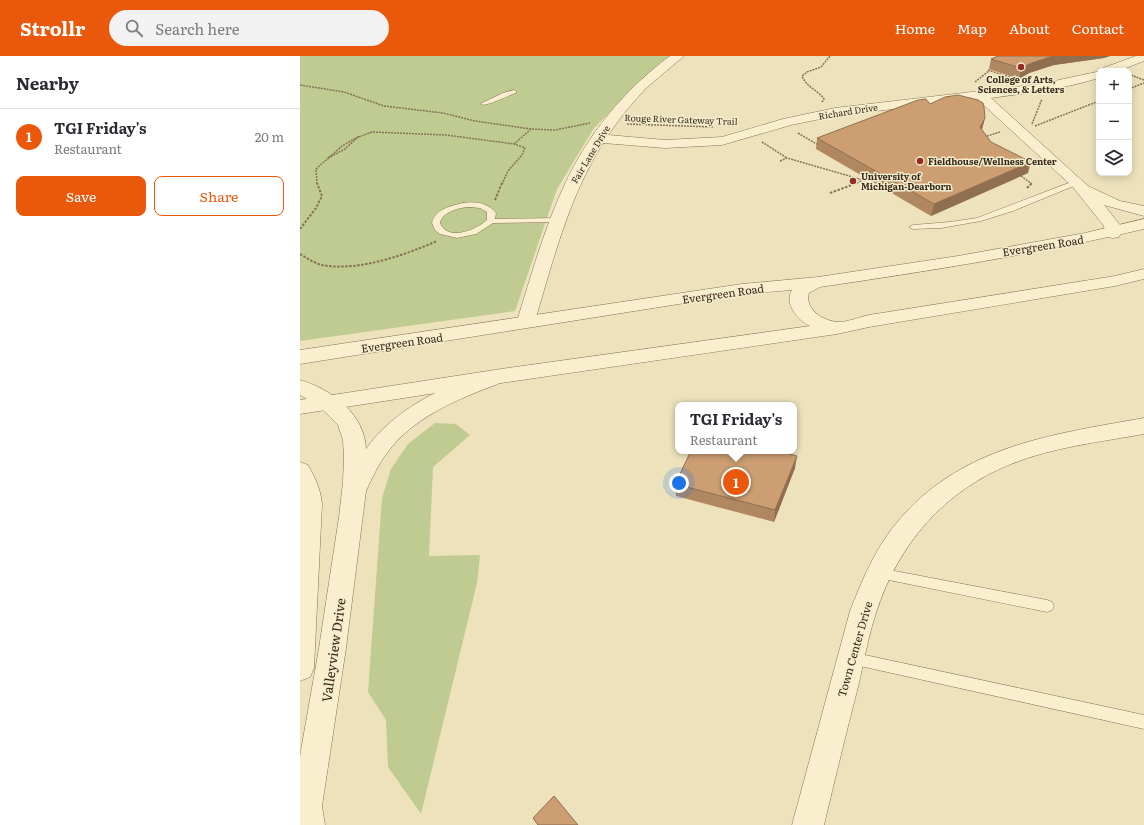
<!DOCTYPE html>
<html lang="en">
<head>
<meta charset="utf-8">
<style>
  :root { --surface:#fff; --page:#f2f2f3; --text:#2b2b33; --muted:#7c7c81; --line:#e1e1e2; --accent:#ea580c }
  body { margin:0; font-family:Literata,serif; background:var(--page); color:var(--text) }
  .controls { position:absolute; right:12px; top:12px; display:grid; overflow:hidden; border-radius:8px; box-shadow:0 2px 10px #0003 }
  .controls button { width:36px; height:36px; display:grid; place-items:center; padding:0; border:0; border-bottom:1px solid var(--line); background:var(--surface); color:var(--text); font:20px sans-serif }
  .you { position:absolute; left:379px; top:427px; width:14px; height:14px; margin:-10px; border:3px solid #fff; border-radius:50%; background:#1a73e8; box-shadow:0 0 0 6px #1a73e833 }
  .badge { display:grid; place-items:center; width:26px; height:26px; border-radius:50%; background:var(--accent); color:#fff; font-size:13px; font-weight:700 }
  .pin { position:absolute; translate:-50% -50%; border:2px solid #fff; box-shadow:0 1px 4px #0006 }
  .popup { position:absolute; left:375px; top:346px; width:122px; height:52px; box-sizing:border-box; display:grid; place-content:center; border-radius:8px; background:var(--surface); filter:drop-shadow(0 1px 3px #0005); font-size:13px; white-space:nowrap; color:var(--muted) }
  .popup b { font-size:15px; color:var(--text) }
  .popup::after { content:''; position:absolute; left:50%; top:100%; margin-left:-8px; border:8px solid transparent; border-top-color:var(--surface) }
  .list { margin:0; padding:0; list-style:none }
  h2 { display:flex; justify-content:space-between; align-items:center; height:52px; margin:0; padding:0 16px; font-size:17px }
  h2 small { font-size:13px; font-weight:400; color:var(--muted) }
  .list li { display:grid; grid-template-columns:26px 1fr auto; gap:12px; align-items:center; box-sizing:border-box; height:56px; padding:0 16px; border-top:1px solid var(--line) }
  .list b { display:block; font-size:15px; white-space:nowrap }
  .list p { margin:0; font-size:13px; white-space:nowrap; color:var(--muted) }
  .list em { font-size:13px; font-style:normal; color:var(--muted) }
  .actions { display:flex; gap:8px; padding:12px 16px }
  .actions a { flex:1; padding:9px 0; border:1px solid var(--accent); border-radius:8px; text-align:center; font-size:14px; color:var(--accent) }
  .actions .main { background:var(--accent); color:#fff }
  .icon { flex:none; width:22px; height:22px; fill:none; stroke:currentColor; stroke-width:2; stroke-linecap:round; stroke-linejoin:round }
  .map { position:relative; flex:none; width:844px; height:769px; overflow:hidden }
  header { display:flex; align-items:center; gap:24px; box-sizing:border-box; height:56px; padding:0 20px; background:var(--accent); color:#fff }
  header strong { font-size:19px }
  nav { display:flex; gap:22px; margin-inline-start:auto; font-size:14px }
  .search { width:280px; height:36px; background:var(--page); display:flex; align-items:center; gap:10px; box-sizing:border-box; padding:0 14px; border-radius:22px; color:var(--muted); font-size:15px }
  main { display:flex }
  aside { flex:1; background:var(--surface) }
  .map>svg:first-child { display:block }
  .green { fill:#c0cb91 }
  .lines { fill:none; stroke-linecap:round; stroke-linejoin:round }
  .service-casing { stroke:#857256; stroke-width:1 }
  .minor-casing { stroke:#857256; stroke-width:1 }
  .tertiary-casing { stroke:#857256; stroke-width:1 }
  .path-far1 { stroke:#857256; stroke-width:1.5; stroke-dasharray:2 1; stroke-linecap:butt }
  .path { stroke:#857256; stroke-width:2; stroke-dasharray:2.5 1.5; stroke-linecap:butt }
  .service { fill:#f9efcf; fill-rule:evenodd }
  .minor { fill:#f9efcf; fill-rule:evenodd }
  .tertiary { fill:#f9efcf; fill-rule:evenodd }
  .wall { fill:#af8862 }
  .shaded-wall { fill:#8f6f50 }
  .building { fill:#cc9e72; stroke:#8f6f50 }
  .poi-dot { fill:#942c26; stroke:#f5eccc; stroke-width:1.5 }
  .labels { text-anchor:middle; dominant-baseline:central; stroke-width:3; stroke-linejoin:round; paint-order:stroke }
  .far-poi-label { font-size:9px; font-weight:bold; fill:#34291b; stroke:#f5eccc; text-anchor:start }
  .far-street-label { font-size:9px; fill:#34291b; stroke:#f5eccc }
  .street-label { font-size:11px; fill:#34291b; stroke:#f5eccc }
  .near-street-label { font-size:13px; fill:#34291b; stroke:#f5eccc }
</style>
</head>
<body>
<header>
<strong>Strollr</strong>
<div class="search"><svg class="icon" aria-label="search" viewBox="0 0 24 24"><circle cx="10" cy="10" r="6"/><path d="M15 15l6 6"/></svg>Search here</div>
<nav><a>Home</a><a>Map</a><a>About</a><a>Contact</a></nav>
</header>
<main>
<aside>
<h2>Nearby<small></small></h2>
<ul class="list">
<li><span class="badge">1</span><div><b>TGI Friday's</b><p>Restaurant</p></div><em>20 m</em></li>
</ul>
<div class="actions"><a class="main">Save</a><a>Share</a></div>
</aside>
<div class="map">
<svg width="844" height="769" viewBox="0 0 844 769">
  <rect width="100%" height="100%" fill="#eee2bd"/>
  <g class="green">
    <path d="M 0,0 L 371,0 L 353,14 L 294,72 L 257,133 L 215,255 L 0,285 Z"/>
    <path d="M 135,367 L 156,368 L 170,379 L 133,411 L 129,500 L 180,499 L 177,527 L 121,758 L 88,711 L 86,664 L 68,636 L 82,442 L 91,413 L 108,388 Z"/>
  </g>
  <g class="lines">
    <defs>
      <g id="service">
        <path d="M 214,34 L 216,35 L 216,37 C 208,39 185,52 180,48 L 203,37 Z"/>
        <path d="M 774,125 L 780,125 L 781,127 L 713,155 L 681,165 L 641,172 L 613,173 L 609,171 L 613,169 L 650,166 L 677,162 Z"/>
        <path d="M 163,147 C 175,145 188,147 196,157 L 195,163 L 258,162 L 262,164 L 258,166 L 193,167 L 176,178 L 157,182 L 140,178 L 135,174 L 132,167 C 135,153 151,150 163,147 ZM 170,151 L 180,152 L 187,156 L 187,164 C 176,174 148,186 140,167 C 142,156 160,151 170,151 Z"/>
        <path d="M 579,512 L 747,544 L 752,546 L 754,550 L 752,554 L 747,556 L 579,522 L 574,521 L 573,517 L 574,513 Z"/>
        <path d="M 551,596 L 844,659 L 844,673 L 551,608 L 546,607 L 544,602 L 546,597 Z"/>
      </g>
      <g id="minor">
        <path d="M 370,0 L 384,0 L 345,33 L 325,56 L 308,79 L 365,84 L 422,81 L 483,63 L 535,52 L 740,28 L 801,15 L 803,12 L 836,0 L 844,0 L 844,5 L 818,15 L 799,15 L 799,22 C 763,33 727,37 691,42 L 788,130 L 820,145 L 844,150 L 844,160 L 804,149 L 820,169 L 821,177 L 819,181 L 813,182 L 807,181 L 805,177 L 804,170 L 772,130 L 677,43 L 535,60 L 491,69 L 422,89 L 365,92 L 303,87 C 269,141 253,204 235,265 L 233,269 L 226,271 L 219,269 L 217,265 C 231,220 244,173 264,130 C 287,79 325,33 370,0 Z"/>
        <path d="M 191,316 L 198,318 L 201,323 L 198,328 C 158,343 113,361 87,397 C 78,409 72,422 66,435 L 46,592 L 22,750 L 25,769 L 0,769 L 0,700 L 19,592 L 39,461 L 43,426 L 44,402 L 43,384 L 38,369 L 19,350 L 0,339 L 0,324 C 31,333 65,358 66,393 C 94,353 144,329 191,316 Z"/>
        <path d="M 844,362 L 844,378 C 800,386 753,391 711,408 C 644,435 598,488 576,557 C 568,581 564,606 558,631 C 546,677 535,723 524,769 L 492,769 L 550,555 C 561,527 573,498 591,474 C 654,391 748,379 844,362 Z"/>
        <path d="M 0,406 L 8,409 C 16,424 20,431 22,448 L 14,612 L 10,621 L 0,625 Z"/>
      </g>
      <path id="tertiary" d="M 844,163 L 844,173 C 737,198 629,215 520,231 L 509,237 C 504,253 523,265 538,266 C 548,266 560,261 569,259 L 815,220 L 844,213 L 844,223 L 815,230 L 569,271 L 537,278 L 201,327 L 0,358 L 0,344 L 201,313 L 510,270 C 497,264 484,247 492,234 L 442,238 L 0,308 L 0,294 L 442,228 L 518,221 L 658,200 L 785,177 Z"/>
    </defs>
    <use href="#service" class="service-casing"/>
    <use href="#minor" class="minor-casing"/>
    <use href="#tertiary" class="tertiary-casing"/>
    <g class="path-far1">
      <path d="M 688,14 L 712,22"/>
      <path d="M 831,19 L 844,24"/>
      <path d="M 675,26 L 690,14"/>
      <path d="M 0,29 L 44,36 L 84,50 L 143,57 L 175,65 L 231,73 L 255,74 L 290,67"/>
      <path d="M 829,33 L 844,27"/>
      <path d="M 522,46 L 524,43 C 518,34 506,31 502,20 L 507,16 L 521,11 L 530,0"/>
      <path d="M 327,68 L 414,71"/>
      <path d="M 732,68 L 742,43"/>
      <path d="M 735,70 L 799,45"/>
      <path d="M 498,77 L 520,90"/>
      <path d="M 684,81 L 700,76"/>
      <path d="M 462,86 L 487,102"/>
      <path d="M 214,88 L 231,73"/>
      <path d="M 28,102 L 45,93 L 59,80"/>
      <path d="M 480,105 L 487,102 L 563,124"/>
      <path d="M 721,120 L 732,128"/>
      <path d="M 17,128 L 16,113 L 42,90 L 56,82 L 72,76 L 146,79 L 214,88 L 225,92 L 222,99 L 208,115 L 202,128"/>
      <path d="M 554,128 L 566,123"/>
    </g>
    <g class="path">
      <path d="M 727,132 L 732,127"/>
      <path d="M 530,137 L 557,127"/>
      <path d="M 195,144 L 202,127"/>
      <path d="M 0,173 L 16,152 L 22,140 L 17,127"/>
      <path d="M 0,198 C 7,202 14,207 22,209 C 57,216 105,199 137,185"/>
    </g>
    <use href="#service" class="service"/>
    <use href="#minor" class="minor"/>
    <use href="#tertiary" class="tertiary"/>
  </g>
  <g class="wall">
    <path d="M 698,0 L 810,0 L 804,2 L 754,9 L 729,17 L 719,23 L 689,13 L 691,3 Z"/>
    <path d="M 630,48 L 685,62 L 682,74 L 691,86 L 728,117 L 631,160 L 516,93 L 517,82 Z"/>
    <path d="M 495,412 L 474,466 L 376,440 L 375,428 Z"/>
  </g>
  <g class="shaded-wall">
    <path d="M 753,0 L 810,0 L 804,2 L 754,9 L 729,17 L 719,23 L 721,12 L 732,7 Z"/>
    <path d="M 685,62 L 682,73 L 677,83 L 680,71 Z"/>
    <path d="M 731,106 L 728,117 L 631,160 L 634,148 Z"/>
    <path d="M 497,400 L 495,412 L 474,466 L 475,454 Z"/>
  </g>
  <g class="building">
    <path d="M 698,0 L 753,0 L 732,7 L 721,12 L 691,3 Z"/>
    <path d="M 658,39 L 678,44 L 683,47 L 684,51 L 685,62 L 680,71 L 691,86 L 731,106 L 634,148 L 517,82 L 618,44 L 626,43 L 630,48 L 645,41 Z"/>
    <path d="M 391,395 L 478,395 L 497,400 L 475,454 L 375,428 Z"/>
    <path d="M 254,740 L 278,769 L 238,769 L 233,762 Z"/>
  </g>
  <g class="poi-dot">
    <circle cx="721" cy="11" r="4"/>
    <circle cx="620" cy="105" r="4"/>
    <circle cx="553" cy="125" r="4"/>
  </g>
  <g class="labels">
    <g class="far-poi-label">
      <text x="721" y="23" text-anchor="middle">College of Arts,<tspan x="721" dy="10">Sciences, &amp; Letters</tspan></text>
      <text x="628" y="105">Fieldhouse/Wellness Center</text>
      <text x="561" y="120">University of<tspan x="561" dy="10">Michigan-Dearborn</tspan></text>
    </g>
    <g class="far-street-label">
      <text transform="translate(548 55) rotate(-9)">Richard Drive</text>
      <text transform="translate(381 63) rotate(2)">Rouge River Gateway Trail</text>
      <text transform="translate(290 98) rotate(-59)">Fair Lane Drive</text>
    </g>
    <g class="street-label">
      <text transform="translate(743 189) rotate(-9)">Evergreen Road</text>
      <text transform="translate(423 237) rotate(-8)">Evergreen Road</text>
      <text transform="translate(102 286) rotate(-8)">Evergreen Road</text>
      <text transform="translate(554 593) rotate(-74)">Town Center Drive</text>
    </g>
    <g class="near-street-label">
      <text transform="translate(33 594) rotate(-82)">Valleyview Drive</text>
    </g>
  </g>
</svg>
<div class="controls">
<button>+</button>
<button>−</button>
<button><svg class="icon" aria-label="layers" viewBox="0 0 24 24"><path d="M12 4l9 5-9 5-9-5zM3 14l9 5 9-5"/></svg></button>
</div>
<div class="you"></div>
<div class="pin badge" style="left:436px;top:426px">1</div>
<div class="popup"><b>TGI Friday's</b>Restaurant</div>
</div>
</main>
</body>
</html>
